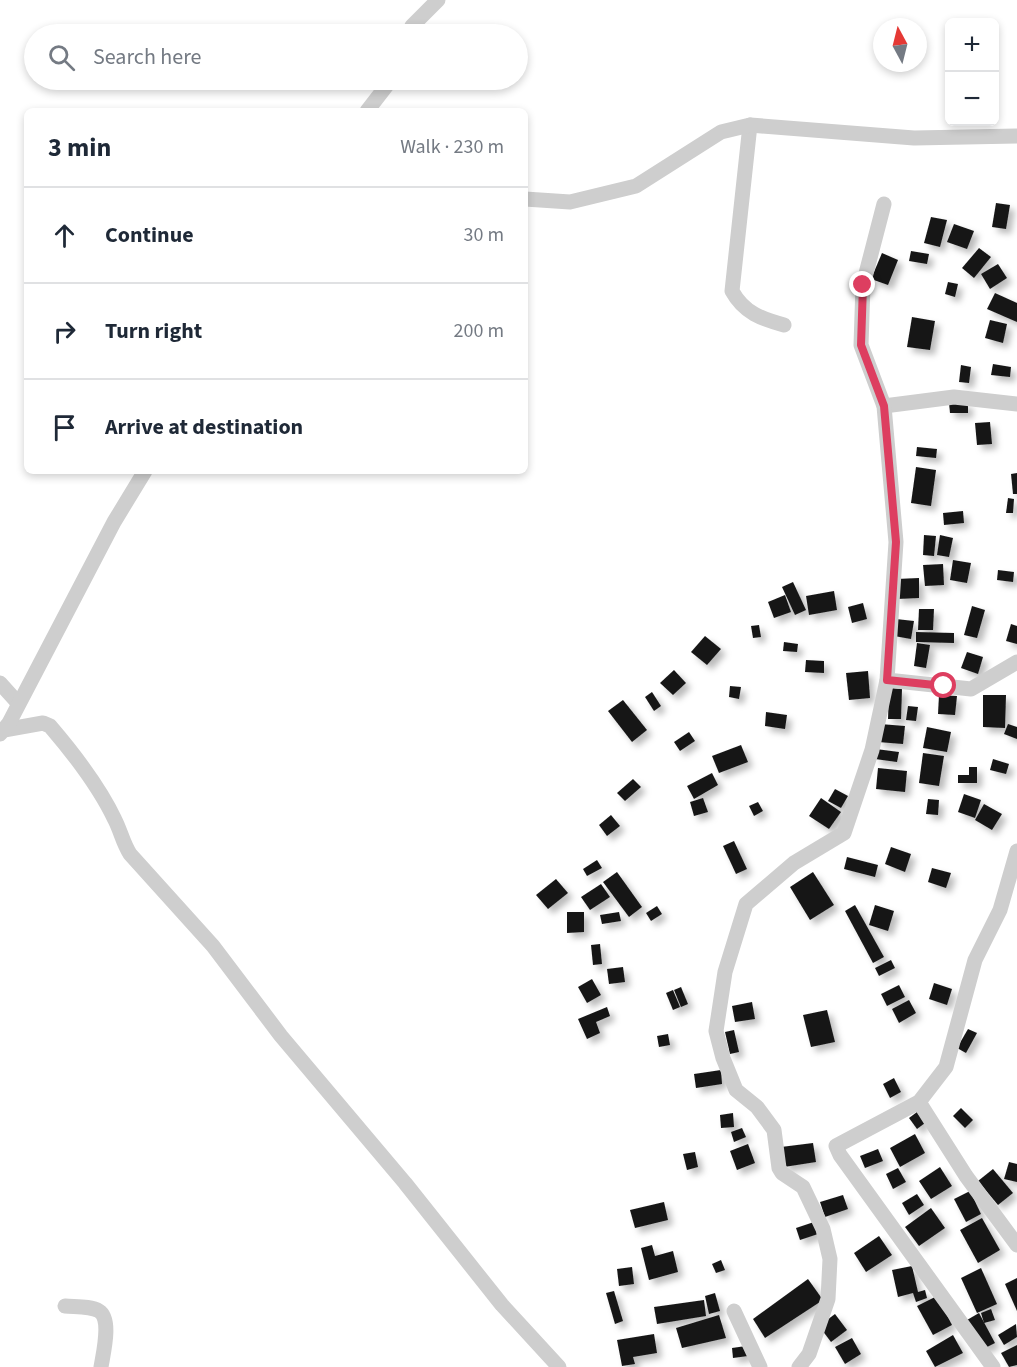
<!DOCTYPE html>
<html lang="en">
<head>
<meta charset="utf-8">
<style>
  :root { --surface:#fff; --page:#f6f6f7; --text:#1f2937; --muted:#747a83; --line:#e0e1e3 }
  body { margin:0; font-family:"Source Sans 3",sans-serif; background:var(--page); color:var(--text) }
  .controls { position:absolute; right:18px; top:18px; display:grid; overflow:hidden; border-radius:9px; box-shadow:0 3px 9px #0003 }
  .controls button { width:54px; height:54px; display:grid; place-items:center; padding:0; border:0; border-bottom:2px solid var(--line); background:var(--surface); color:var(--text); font:30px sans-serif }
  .compass { position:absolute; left:873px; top:18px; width:54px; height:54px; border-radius:50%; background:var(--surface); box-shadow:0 3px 9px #0003; rotate:353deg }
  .stop { position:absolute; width:18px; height:18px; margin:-14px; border:4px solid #dd3e60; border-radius:50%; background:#fff }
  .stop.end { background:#dd3e60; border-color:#fff; box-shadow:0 2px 6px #0008 }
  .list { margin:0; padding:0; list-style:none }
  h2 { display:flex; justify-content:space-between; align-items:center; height:78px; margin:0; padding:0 24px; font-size:26px }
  h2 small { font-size:20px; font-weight:400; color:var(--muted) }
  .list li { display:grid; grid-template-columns:39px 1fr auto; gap:18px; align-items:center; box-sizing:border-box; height:96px; padding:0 24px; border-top:2px solid var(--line) }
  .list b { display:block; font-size:22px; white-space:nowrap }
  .list em { font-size:20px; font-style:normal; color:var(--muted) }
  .icon { flex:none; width:33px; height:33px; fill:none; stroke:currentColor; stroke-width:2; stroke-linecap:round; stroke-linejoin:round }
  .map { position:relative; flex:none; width:1017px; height:1367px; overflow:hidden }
  .search { position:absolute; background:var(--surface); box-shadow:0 3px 9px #0003; left:24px; top:24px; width:504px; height:66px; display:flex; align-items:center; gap:15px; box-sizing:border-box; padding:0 21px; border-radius:33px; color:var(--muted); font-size:22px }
  .panel { position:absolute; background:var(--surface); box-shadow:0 3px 9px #0003; left:24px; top:108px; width:504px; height:366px; border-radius:9px }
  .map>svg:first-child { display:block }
  .building { fill:#181818; filter:url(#shadow) }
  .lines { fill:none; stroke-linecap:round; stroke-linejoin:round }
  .street { stroke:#cecece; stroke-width:15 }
  .route { stroke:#dd3e60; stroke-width:8 }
</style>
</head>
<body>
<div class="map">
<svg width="1017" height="1367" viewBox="0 0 1017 1367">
  <defs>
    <filter id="shadow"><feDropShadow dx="5" dy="5" stdDeviation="3" flood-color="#0004"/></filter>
  </defs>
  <rect width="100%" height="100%" fill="#fff"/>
  <g class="building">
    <path d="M 996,203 L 1010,205 L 1006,229 L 992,227 Z"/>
    <path d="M 931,217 L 947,220 L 940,247 L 924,243 Z"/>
    <path d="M 954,224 L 974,231 L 967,249 L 947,242 Z"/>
    <path d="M 979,248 L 991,257 L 974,278 L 962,268 Z"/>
    <path d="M 911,251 L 929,254 L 927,264 L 909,261 Z"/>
    <path d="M 882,253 L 898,260 L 888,285 L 871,279 Z"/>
    <path d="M 998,264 L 1007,278 L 990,289 L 981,274 Z"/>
    <path d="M 948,282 L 958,284 L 955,297 L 945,294 Z"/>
    <path d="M 995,293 L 1017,303 L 1017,322 L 987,309 Z"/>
    <path d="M 912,317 L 935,321 L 930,350 L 907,347 Z"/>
    <path d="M 990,320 L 1007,324 L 1003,343 L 985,338 Z"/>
    <path d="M 993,364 L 1011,367 L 1010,377 L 991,375 Z"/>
    <path d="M 961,365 L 971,367 L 969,383 L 959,382 Z"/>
    <path d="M 949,403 L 968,403 L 968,413 L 950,413 Z"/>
    <path d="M 990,422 L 992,444 L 977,445 L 975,423 Z"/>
    <path d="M 917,447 L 937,449 L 936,458 L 916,456 Z"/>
    <path d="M 916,467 L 936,470 L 931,506 L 911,503 Z"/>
    <path d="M 1017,473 L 1017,494 L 1013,494 L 1011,474 Z"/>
    <path d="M 1008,498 L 1014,499 L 1013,513 L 1006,513 Z"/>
    <path d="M 963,511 L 964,523 L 944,525 L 943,513 Z"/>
    <path d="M 924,535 L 936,536 L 934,556 L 923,555 Z"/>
    <path d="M 940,535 L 953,538 L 949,557 L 937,555 Z"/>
    <path d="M 953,560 L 971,563 L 967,583 L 950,580 Z"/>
    <path d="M 943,564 L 944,585 L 925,586 L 923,565 Z"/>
    <path d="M 998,570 L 1014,572 L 1013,582 L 997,580 Z"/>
    <path d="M 919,578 L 919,598 L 897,599 L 896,579 Z"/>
    <path d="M 793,582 L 806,610 L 795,615 L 782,587 Z"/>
    <path d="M 834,591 L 837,610 L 809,615 L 806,596 Z"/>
    <path d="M 785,595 L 791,612 L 774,618 L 768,602 Z"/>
    <path d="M 863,603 L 867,619 L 852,623 L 848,607 Z"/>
    <path d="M 972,606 L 985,610 L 977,638 L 964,635 Z"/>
    <path d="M 919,609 L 934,609 L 933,630 L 918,630 Z"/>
    <path d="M 896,619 L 914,621 L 911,639 L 894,636 Z"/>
    <path d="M 1011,624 L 1017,626 L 1017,644 L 1006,641 Z"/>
    <path d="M 759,625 L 761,637 L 753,638 L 751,626 Z"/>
    <path d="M 916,632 L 954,633 L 954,643 L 916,642 Z"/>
    <path d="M 705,636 L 721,649 L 707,665 L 691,652 Z"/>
    <path d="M 784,642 L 798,644 L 797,652 L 783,651 Z"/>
    <path d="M 917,643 L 930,645 L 926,668 L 914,666 Z"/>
    <path d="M 967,652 L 983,657 L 978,674 L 961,668 Z"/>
    <path d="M 806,660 L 824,661 L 824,673 L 805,672 Z"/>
    <path d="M 674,670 L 686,683 L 673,695 L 660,683 Z"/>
    <path d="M 868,671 L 870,698 L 849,700 L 846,673 Z"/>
    <path d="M 730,686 L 741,687 L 739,699 L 729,697 Z"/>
    <path d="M 889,688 L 902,689 L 901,719 L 888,719 Z"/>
    <path d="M 652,692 L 661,706 L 654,711 L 645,697 Z"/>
    <path d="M 939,695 L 957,696 L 955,715 L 938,714 Z"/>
    <path d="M 983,695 L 1006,695 L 1005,728 L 983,727 Z"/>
    <path d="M 623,700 L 647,730 L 632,742 L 608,711 Z"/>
    <path d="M 908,706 L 918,707 L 916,721 L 906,720 Z"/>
    <path d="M 766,712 L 787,715 L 785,729 L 765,726 Z"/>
    <path d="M 880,724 L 905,726 L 903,744 L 878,742 Z"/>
    <path d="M 1008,724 L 1017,727 L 1017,739 L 1004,734 Z"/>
    <path d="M 927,727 L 951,732 L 947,752 L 923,748 Z"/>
    <path d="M 689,732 L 695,741 L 680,751 L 674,742 Z"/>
    <path d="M 741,745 L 748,762 L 719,773 L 712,756 Z"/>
    <path d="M 876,749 L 899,752 L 897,762 L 875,759 Z"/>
    <path d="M 923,753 L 944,756 L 939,786 L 919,783 Z"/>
    <path d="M 993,759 L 1009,764 L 1006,774 L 990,770 Z"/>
    <path d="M 969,767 L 977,767 L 977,783 L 958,783 L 958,775 L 969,775 Z"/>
    <path d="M 878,768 L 907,771 L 905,792 L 876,789 Z"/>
    <path d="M 712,773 L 718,785 L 694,799 L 687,786 Z"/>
    <path d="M 633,779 L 641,787 L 625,801 L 617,793 Z"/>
    <path d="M 835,789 L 848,796 L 841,808 L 828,801 Z"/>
    <path d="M 964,794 L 981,800 L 975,818 L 958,812 Z"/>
    <path d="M 703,798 L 708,812 L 694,816 L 690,802 Z"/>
    <path d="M 821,798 L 841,812 L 829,829 L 809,816 Z"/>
    <path d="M 928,799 L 939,800 L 938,815 L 926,814 Z"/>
    <path d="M 758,802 L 763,811 L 754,816 L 749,806 Z"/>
    <path d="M 984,804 L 1002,814 L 992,830 L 975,820 Z"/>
    <path d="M 611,815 L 620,826 L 607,836 L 599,825 Z"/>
    <path d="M 734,841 L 747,869 L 736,874 L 723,846 Z"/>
    <path d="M 891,847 L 911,854 L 905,872 L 885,864 Z"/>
    <path d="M 847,857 L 878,865 L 875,877 L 844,869 Z"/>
    <path d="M 597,860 L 602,868 L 587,876 L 583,869 Z"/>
    <path d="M 932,868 L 951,873 L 946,888 L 928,882 Z"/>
    <path d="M 617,872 L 642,907 L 629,917 L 603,882 Z"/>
    <path d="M 813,872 L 834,905 L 810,920 L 790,887 Z"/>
    <path d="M 556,879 L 568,893 L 548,909 L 536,895 Z"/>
    <path d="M 601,884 L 610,897 L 590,910 L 581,897 Z"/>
    <path d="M 855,905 L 884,957 L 873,963 L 845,911 Z"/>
    <path d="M 875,905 L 894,911 L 888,931 L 869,925 Z"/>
    <path d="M 657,906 L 662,914 L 651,921 L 646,913 Z"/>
    <path d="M 567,912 L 584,912 L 584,932 L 567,933 Z"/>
    <path d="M 619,912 L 621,921 L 602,924 L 600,915 Z"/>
    <path d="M 600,944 L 602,964 L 593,965 L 591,945 Z"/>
    <path d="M 891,960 L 895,968 L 879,976 L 875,968 Z"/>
    <path d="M 623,967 L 625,982 L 609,984 L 607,969 Z"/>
    <path d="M 592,979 L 601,995 L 587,1003 L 578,987 Z"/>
    <path d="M 934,983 L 952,989 L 947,1005 L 929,999 Z"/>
    <path d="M 899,985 L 905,997 L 887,1006 L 881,994 Z"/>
    <path d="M 681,987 L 688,1004 L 681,1007 L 674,990 Z"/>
    <path d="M 673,990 L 680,1007 L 673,1010 L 666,993 Z"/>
    <path d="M 909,1000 L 916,1013 L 899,1023 L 892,1009 Z"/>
    <path d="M 752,1002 L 755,1019 L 735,1022 L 732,1006 Z"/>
    <path d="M 607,1007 L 610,1016 L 596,1022 L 600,1033 L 587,1039 L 578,1019 Z"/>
    <path d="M 827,1010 L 835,1042 L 811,1047 L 803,1015 Z"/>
    <path d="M 968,1029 L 977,1033 L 966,1053 L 957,1048 Z"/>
    <path d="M 734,1030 L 739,1052 L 730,1054 L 725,1032 Z"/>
    <path d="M 668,1034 L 670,1045 L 659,1047 L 657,1036 Z"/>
    <path d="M 721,1070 L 722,1084 L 696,1088 L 694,1074 Z"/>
    <path d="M 894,1078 L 901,1092 L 890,1098 L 883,1084 Z"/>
    <path d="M 961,1108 L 973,1120 L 965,1128 L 953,1116 Z"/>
    <path d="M 917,1112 L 925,1123 L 917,1129 L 909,1118 Z"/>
    <path d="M 733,1113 L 734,1127 L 721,1128 L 720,1115 Z"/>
    <path d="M 742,1128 L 746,1137 L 734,1142 L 731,1132 Z"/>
    <path d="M 915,1134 L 925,1153 L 900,1167 L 890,1148 Z"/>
    <path d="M 813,1143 L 816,1162 L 784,1167 L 781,1147 Z"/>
    <path d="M 748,1144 L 755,1163 L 737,1170 L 730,1151 Z"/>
    <path d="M 878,1149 L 883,1161 L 865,1168 L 860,1156 Z"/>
    <path d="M 695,1152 L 698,1167 L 687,1170 L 683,1154 Z"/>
    <path d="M 1009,1162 L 1017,1164 L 1017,1182 L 1004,1179 Z"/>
    <path d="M 940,1167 L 952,1186 L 931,1199 L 919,1181 Z"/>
    <path d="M 898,1168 L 906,1182 L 893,1189 L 886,1174 Z"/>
    <path d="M 993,1169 L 1013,1193 L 998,1205 L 978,1181 Z"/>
    <path d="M 970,1191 L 981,1214 L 966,1222 L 954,1199 Z"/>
    <path d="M 917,1194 L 924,1205 L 909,1215 L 902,1203 Z"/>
    <path d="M 843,1195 L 848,1209 L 825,1217 L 820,1202 Z"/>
    <path d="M 664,1202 L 668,1220 L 635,1228 L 630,1210 Z"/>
    <path d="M 931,1208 L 945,1228 L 919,1246 L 905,1227 Z"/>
    <path d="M 982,1218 L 1000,1250 L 978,1263 L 960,1230 Z"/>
    <path d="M 814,1222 L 818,1234 L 800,1240 L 796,1228 Z"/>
    <path d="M 879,1236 L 892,1255 L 866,1272 L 854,1253 Z"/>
    <path d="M 652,1245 L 655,1256 L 673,1251 L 678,1272 L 649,1280 L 641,1248 Z"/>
    <path d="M 721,1260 L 725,1270 L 716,1273 L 712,1264 Z"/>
    <path d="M 912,1266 L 918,1292 L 925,1290 L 927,1298 L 916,1302 L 913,1293 L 898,1297 L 892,1270 Z"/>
    <path d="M 632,1267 L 634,1284 L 619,1286 L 617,1269 Z"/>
    <path d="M 981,1268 L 997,1304 L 977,1313 L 961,1278 Z"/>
    <path d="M 1017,1278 L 1017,1311 L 1005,1284 Z"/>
    <path d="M 808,1279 L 823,1300 L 765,1338 L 753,1319 Z"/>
    <path d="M 614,1291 L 623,1321 L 615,1324 L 606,1293 Z"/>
    <path d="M 715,1293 L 720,1311 L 709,1314 L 705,1296 Z"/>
    <path d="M 937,1296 L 952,1325 L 933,1335 L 917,1306 Z"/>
    <path d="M 704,1300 L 706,1316 L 657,1324 L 654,1307 Z"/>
    <path d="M 991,1309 L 995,1320 L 984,1323 L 981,1313 Z"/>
    <path d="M 979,1313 L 995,1343 L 983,1349 L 967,1320 Z"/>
    <path d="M 835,1314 L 847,1330 L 831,1342 L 819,1326 Z"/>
    <path d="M 719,1315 L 726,1338 L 682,1348 L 676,1328 Z"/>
    <path d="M 1016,1324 L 1017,1337 L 1004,1345 L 998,1335 Z"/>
    <path d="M 654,1334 L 657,1353 L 633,1357 L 635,1364 L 622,1366 L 617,1340 Z"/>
    <path d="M 953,1335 L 963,1353 L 935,1367 L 926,1351 Z"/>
    <path d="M 852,1338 L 861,1354 L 845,1364 L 835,1347 Z"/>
    <path d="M 1017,1345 L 1017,1365 L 1009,1367 L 1001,1353 Z"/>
    <path d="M 746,1346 L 748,1356 L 733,1358 L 732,1348 Z"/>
  </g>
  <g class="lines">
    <g class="street">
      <path d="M 409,34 L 412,26 L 438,0"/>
      <path d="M 367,111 L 391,80"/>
      <path d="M 750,125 L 732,291 C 744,313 762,319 784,325"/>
      <path d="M 525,199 L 570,202 L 636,186 L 721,132 L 750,125 L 914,138 L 1017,136"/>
      <path d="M 884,406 L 954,397 L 1017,404"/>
      <path d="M 887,680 L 971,689 L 1017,662"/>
      <path d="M 0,683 L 18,703"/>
      <path d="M 4,730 L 43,723 L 50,726 C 74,754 99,786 115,820 C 121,832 123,843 130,854 L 213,946 L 281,1036 L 405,1183 L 502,1305 L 559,1367"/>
      <path d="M 0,734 L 9,723 L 114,522 L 145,471"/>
      <path d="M 919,1102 L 966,1176 L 1017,1245"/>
      <path d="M 65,1306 C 75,1307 91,1306 99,1311 C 112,1319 103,1354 101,1367"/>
      <path d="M 734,1311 L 760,1367"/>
      <path d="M 799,1367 L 809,1354 L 828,1299 L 830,1259 L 823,1229 L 803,1187 L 782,1173 L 779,1168 L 774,1130 L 757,1107 L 736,1090 L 723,1058 L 716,1031 L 725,972 L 746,904 L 794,863 L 844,833 L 872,750 L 887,680 L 896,542 L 884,406 L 861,345 L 863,285 L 884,204"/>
      <path d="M 993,1367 L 840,1155 L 836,1146 L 919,1102 L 946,1067 L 975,960 L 1000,910 L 1017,851"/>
    </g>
  </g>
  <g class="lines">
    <path class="route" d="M 863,285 L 861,345 L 884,406 L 896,542 L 887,680 L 944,686"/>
  </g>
</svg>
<div class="controls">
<button>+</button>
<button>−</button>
</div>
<svg class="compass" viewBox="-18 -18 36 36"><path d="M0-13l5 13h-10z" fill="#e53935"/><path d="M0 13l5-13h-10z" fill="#747a83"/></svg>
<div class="stop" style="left:944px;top:686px"></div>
<div class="stop end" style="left:863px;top:285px"></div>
<div class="search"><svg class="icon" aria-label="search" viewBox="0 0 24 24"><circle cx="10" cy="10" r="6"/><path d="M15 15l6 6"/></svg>Search here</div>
<section class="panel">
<h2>3 min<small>Walk · 230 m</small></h2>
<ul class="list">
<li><svg class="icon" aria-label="ahead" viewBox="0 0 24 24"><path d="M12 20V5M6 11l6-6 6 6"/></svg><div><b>Continue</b></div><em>30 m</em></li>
<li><svg class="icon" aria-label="right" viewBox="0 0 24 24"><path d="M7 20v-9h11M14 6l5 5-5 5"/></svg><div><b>Turn right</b></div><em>200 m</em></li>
<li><svg class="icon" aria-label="arrive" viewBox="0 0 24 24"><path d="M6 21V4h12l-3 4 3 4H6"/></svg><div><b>Arrive at destination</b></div></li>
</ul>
</section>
</div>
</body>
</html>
